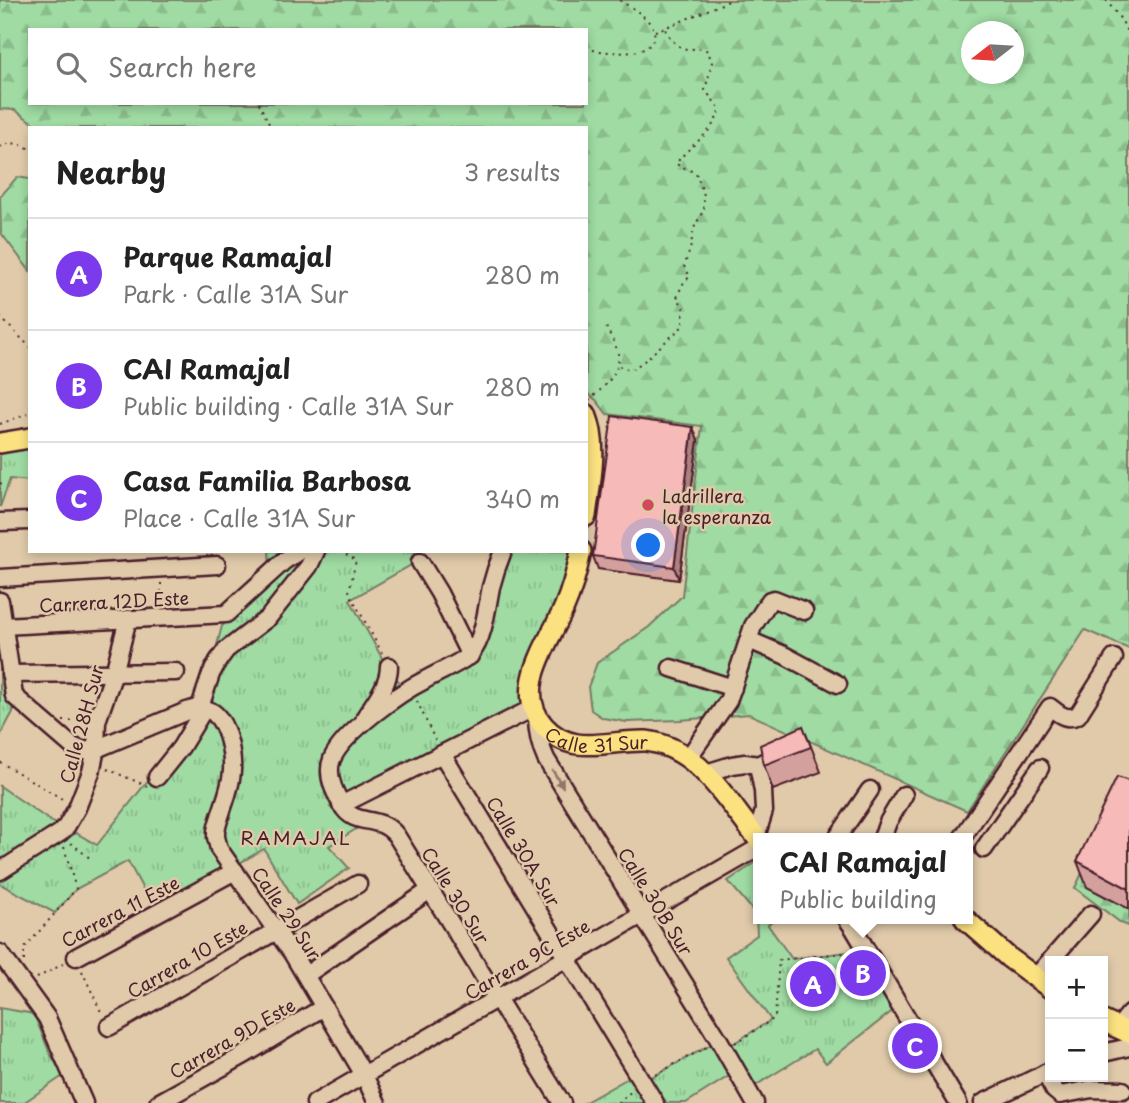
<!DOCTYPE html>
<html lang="en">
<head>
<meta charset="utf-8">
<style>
  :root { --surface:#fff; --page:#f6f6f6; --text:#222; --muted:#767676; --line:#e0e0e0; --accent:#7c3aed }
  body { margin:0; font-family:"Playpen Sans",sans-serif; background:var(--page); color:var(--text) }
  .controls { position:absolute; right:21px; bottom:21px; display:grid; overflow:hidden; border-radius:0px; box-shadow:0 4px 10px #0003 }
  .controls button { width:63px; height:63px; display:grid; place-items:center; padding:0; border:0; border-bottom:2px solid var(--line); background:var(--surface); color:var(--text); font:35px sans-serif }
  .compass { position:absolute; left:961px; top:21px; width:63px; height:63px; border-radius:50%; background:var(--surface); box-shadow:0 4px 10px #0003; rotate:253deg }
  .you { position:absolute; left:649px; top:546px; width:24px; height:24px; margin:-18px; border:5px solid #fff; border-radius:50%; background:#1a73e8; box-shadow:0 0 0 10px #1a73e833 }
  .badge { display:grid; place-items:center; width:46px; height:46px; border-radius:50%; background:var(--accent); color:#fff; font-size:23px; font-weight:700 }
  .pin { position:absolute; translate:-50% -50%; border:4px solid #fff; box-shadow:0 2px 7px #0006 }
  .popup { position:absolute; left:753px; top:833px; width:220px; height:91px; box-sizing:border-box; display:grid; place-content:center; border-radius:0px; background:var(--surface); filter:drop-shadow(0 2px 5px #0005); font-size:23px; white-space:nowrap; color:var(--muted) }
  .popup b { font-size:26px; color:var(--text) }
  .popup::after { content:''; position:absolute; left:50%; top:100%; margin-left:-14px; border:14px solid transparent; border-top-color:var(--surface) }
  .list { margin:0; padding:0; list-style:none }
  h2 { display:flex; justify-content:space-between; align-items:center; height:91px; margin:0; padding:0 28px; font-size:30px }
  h2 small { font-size:23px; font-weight:400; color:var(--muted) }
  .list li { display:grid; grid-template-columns:46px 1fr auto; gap:21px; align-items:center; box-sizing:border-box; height:112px; padding:0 28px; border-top:2px solid var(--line) }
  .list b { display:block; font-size:26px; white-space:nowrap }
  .list p { margin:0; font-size:23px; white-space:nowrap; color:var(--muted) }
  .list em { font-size:23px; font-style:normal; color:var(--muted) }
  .icon { flex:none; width:38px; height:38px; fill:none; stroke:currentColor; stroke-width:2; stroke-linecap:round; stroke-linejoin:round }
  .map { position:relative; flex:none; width:1129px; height:1103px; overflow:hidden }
  .search { position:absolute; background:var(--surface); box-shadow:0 4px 10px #0003; left:28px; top:28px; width:560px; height:77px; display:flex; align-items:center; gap:18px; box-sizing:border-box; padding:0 24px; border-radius:0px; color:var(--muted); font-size:26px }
  .panel { position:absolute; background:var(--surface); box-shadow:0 4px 10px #0003; left:28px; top:126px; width:560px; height:427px; border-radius:0px }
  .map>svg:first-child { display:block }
  .grass { fill:url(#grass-tufts); stroke:#747d66; stroke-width:2 }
  .forest { fill:url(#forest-firs); stroke:#747d66; stroke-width:2; fill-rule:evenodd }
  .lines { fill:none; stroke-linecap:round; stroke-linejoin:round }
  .minor-casing { stroke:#4a1f2b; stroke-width:21 }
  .major-casing { stroke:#4a1f2b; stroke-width:24 }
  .path { stroke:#4a1f2b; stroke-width:2; stroke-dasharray:2 5; stroke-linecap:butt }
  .minor { stroke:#e0caaa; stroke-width:16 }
  .major { stroke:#fbe180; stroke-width:19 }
  .wall { fill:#d4a09e; stroke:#4a1f2b; stroke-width:2 }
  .shaded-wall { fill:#ac8281; stroke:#4a1f2b; stroke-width:2 }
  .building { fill:#f6bab8; stroke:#4a1f2b; stroke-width:2 }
  .oneway { fill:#95746a }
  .poi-dot { fill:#d1495b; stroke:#e0caaa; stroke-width:2.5 }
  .labels { text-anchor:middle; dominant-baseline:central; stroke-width:5; stroke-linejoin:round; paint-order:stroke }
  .poi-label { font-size:18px; fill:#4a1f2b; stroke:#e0caaa; text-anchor:start }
  .street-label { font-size:18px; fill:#4a1f2b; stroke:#e0caaa }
  .neighbourhood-label { font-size:19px; letter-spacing:2px; fill:#4a1f2b; stroke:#e0caaa }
</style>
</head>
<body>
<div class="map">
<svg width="1129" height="1103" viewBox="0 0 1129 1103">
  <defs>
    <pattern id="grass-tufts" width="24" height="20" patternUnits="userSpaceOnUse" patternTransform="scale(1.75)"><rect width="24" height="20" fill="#9fdba2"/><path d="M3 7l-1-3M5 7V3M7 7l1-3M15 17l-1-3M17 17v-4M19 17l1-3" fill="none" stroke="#8abc8c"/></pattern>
    <pattern id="forest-firs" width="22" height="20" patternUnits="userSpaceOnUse" patternTransform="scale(1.75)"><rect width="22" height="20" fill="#9fdba2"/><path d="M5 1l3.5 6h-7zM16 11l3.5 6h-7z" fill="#8abc8c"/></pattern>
  </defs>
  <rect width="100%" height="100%" fill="#e0caaa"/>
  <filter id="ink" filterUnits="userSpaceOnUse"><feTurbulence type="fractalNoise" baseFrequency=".0143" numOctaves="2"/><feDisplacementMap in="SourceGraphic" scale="14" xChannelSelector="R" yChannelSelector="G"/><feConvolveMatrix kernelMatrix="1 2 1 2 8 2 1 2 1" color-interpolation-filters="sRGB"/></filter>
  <g filter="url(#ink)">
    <g class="grass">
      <path d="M 30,442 L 30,481 L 10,479 L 0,507 L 0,447 Z"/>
      <path d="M 269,551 L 355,551 L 357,553 L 358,551 L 415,551 L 411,565 L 350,600 L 388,669 L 409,693 L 468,661 L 509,551 L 570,551 C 566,569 562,586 555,603 C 540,640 520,663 524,705 L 330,807 L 339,816 L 361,826 L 329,846 L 349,868 L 297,904 L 264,849 L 180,897 L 173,885 L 147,897 L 128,861 L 76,889 L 55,913 L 0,884 L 0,882 L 76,833 L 97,845 L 198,717 L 222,626 L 271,583 Z"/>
      <path d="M 0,623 L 13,712 L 0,736 Z"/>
      <path d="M 0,786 L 56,825 L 0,861 Z"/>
      <path d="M 758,861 L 758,919 L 773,919 L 768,925 L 792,959 L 863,950 L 895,1009 L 826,1063 L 815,1049 L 753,1087 L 742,1068 L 686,1103 L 667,1103 L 664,1099 L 656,1103 L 584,1103 L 637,1073 L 643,1082 L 712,1044 L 718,1053 L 771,1020 L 726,957 L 757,935 L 756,914 L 728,881 Z"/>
      <path d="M 0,1008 L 34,1014 L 49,1051 L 63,1076 L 23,1103 L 0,1103 Z"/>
    </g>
    <g class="forest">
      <path d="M 0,0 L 1129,0 L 1129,649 L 1085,630 L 967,811 L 749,714 L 680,720 L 627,722 L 603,718 L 591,710 L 588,687 L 597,663 L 649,627 L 682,596 L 702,426 L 607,414 L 596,400 L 586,392 L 586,128 L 40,128 L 15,110 L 0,109 ZM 30,30 L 586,30 L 586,103 L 30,103 ZM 972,32 L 1014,32 L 1014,74 L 972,74 Z"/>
      <path d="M 17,177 L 30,179 L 30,271 L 1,233 L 0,197 Z"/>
      <path d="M 1119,795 L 1129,797 L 1129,926 L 1121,923 L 1075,888 Z"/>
    </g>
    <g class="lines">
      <defs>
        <g id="minor">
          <path d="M 0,522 L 30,521"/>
          <path d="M 503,551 C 498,563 494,575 491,587 C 487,606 484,639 471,653 C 464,662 436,673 425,680 C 399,693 343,733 332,759 C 326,774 334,792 342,805 C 354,828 378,813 396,835 L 562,1103"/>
          <path d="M 420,562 L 439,593 L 470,656"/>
          <path d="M 0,578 L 217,565"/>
          <path d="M 0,601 L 14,696 L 72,746 L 84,751 L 96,749 L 187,711 L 200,707"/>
          <path d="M 3,626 L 226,614 L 284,561 L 299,551"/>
          <path d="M 749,640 L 784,655 L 838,684"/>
          <path d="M 671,668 L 733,688"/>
          <path d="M 10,674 L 176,672"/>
          <path d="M 200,707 C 205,709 211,710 215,714 C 228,726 233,755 232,771 C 231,791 220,811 216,831 L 216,837 L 219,849 L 292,953 L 364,1075 L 377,1103"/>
          <path d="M 200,707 L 211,674 L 218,661 L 226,650 L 268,618 L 309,566 L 316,551"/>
          <path d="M 537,716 C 537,732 539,744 546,759 L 719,1040 L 755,1103"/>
          <path d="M 365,717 C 375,701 389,685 389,666"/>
          <path d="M 442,754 L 655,1103"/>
          <path d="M 688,758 L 728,701 L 753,626 L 770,600 L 774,599 L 804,611"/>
          <path d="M 706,773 L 732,765 L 745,763 L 758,765 L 782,753"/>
          <path d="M 157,777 L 181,747 L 204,709"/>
          <path d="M 341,805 L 533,708"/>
          <path d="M 756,837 L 764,811 L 763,791 L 758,765"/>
          <path d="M 837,838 L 870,790"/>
          <path d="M 882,838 L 888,822 L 904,795"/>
          <path d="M 962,838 L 1050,707 C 1059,714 1066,721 1078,715 L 1114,658"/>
          <path d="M 984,849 L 1040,768"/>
          <path d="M 0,871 L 60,833 L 66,827 L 77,808 L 91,772 L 96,749 L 97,721 L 114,673 L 128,619"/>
          <path d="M 847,919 L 854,929 L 958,1103"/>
          <path d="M 0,953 L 47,1018 L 84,1103"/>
          <path d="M 76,957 L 235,871"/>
          <path d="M 306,975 L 430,890"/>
          <path d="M 1035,978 L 1091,914"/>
          <path d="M 109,1027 L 358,884"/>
          <path d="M 1118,1028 L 1129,1014"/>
          <path d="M 1103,1053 L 1129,1047"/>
          <path d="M 1045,1073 L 1054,1090 L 1060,1095 L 1092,1089 L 1123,1090"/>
          <path d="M 158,1103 L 246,1054 L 324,1007"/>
          <path d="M 315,1103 L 758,848"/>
          <path d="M 983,1103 L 1050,1071"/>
        </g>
        <g id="major">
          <path d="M 586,414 C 599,446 590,483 586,516"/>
          <path d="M 0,443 L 30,438"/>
          <path id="s1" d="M 581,551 C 577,570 572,590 564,608 C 549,643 512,690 544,726 C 553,736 564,742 577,744 C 599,747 624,740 646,741 C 699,747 727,802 758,839"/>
          <path d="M 965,919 L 1008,957 L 1050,988"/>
          <path d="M 1103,1021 L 1129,1033"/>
        </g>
      </defs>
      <use href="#minor" class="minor-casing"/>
      <use href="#major" class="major-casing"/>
      <g class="path">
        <path d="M 1106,0 L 1122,21 L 1129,36"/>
        <path d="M 655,31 L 677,23 L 731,0"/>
        <path d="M 586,49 C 602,51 641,59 652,42 C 654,38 654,34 655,31 C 646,15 634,9 619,0"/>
        <path d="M 259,103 L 271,128"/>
        <path d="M 0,147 C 11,141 19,143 30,149"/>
        <path d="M 0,317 L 30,347"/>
        <path d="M 619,366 L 631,370 L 644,361 L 683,326 L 684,307 L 677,298 L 682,285 L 690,276 L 684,266 L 690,250 L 694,228 L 704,209 L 704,195 L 696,173 L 676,164 C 691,142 711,138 720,109 L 705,90 L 712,63 L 708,51 C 701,48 698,48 691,49 C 677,50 670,38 664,28"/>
        <path d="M 589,400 C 602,389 622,372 618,353 C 616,345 610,335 606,327"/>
        <path d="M 0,424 L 30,413"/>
        <path d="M 0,483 L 2,484 L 0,489"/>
        <path d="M 340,551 L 356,560 L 349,592 L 382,653"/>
        <path d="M 161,583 L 161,602"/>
        <path d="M 417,701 L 435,740"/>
        <path d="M 63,721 L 82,721"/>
        <path d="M 0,762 L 64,800"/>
        <path d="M 107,769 L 147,786"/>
        <path d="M 71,843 L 91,859"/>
        <path d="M 24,961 L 24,949 L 76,889 L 64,847"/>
        <path d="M 82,971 L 102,1014"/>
        <path d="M 37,978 L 63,964"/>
        <path d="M 735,1043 L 775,1018 L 779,960 L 853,952"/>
        <path d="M 655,1075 L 708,1046"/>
        <path d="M 618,1103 L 633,1090"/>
      </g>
      <use href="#minor" class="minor"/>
      <use href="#major" class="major"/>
    </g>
    <g class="wall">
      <path d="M 698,440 L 679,580 L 598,569 L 593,556 Z"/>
      <path d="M 803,726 L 821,772 L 773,790 L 764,765 Z"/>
      <path d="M 1129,781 L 1129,909 L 1087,887 L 1077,861 Z"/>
      <path d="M 849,964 L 867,968 L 870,977 L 860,984 L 852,973 Z"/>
      <path d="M 901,1030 L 911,1040 L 916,1053 L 912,1056 L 906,1043 Z"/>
    </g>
    <g class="shaded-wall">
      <path d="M 693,427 L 698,440 L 679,580 L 674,567 Z"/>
      <path d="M 867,968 L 870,977 L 860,984 L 857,975 Z"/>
    </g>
    <g class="building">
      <path d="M 612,416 L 693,427 L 674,567 L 593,556 Z"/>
      <path d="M 803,726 L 811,747 L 764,765 L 760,745 Z"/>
      <path d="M 1117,777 L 1129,781 L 1129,889 L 1077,861 Z"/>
      <path d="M 860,956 L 867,968 L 857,975 L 849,964 Z"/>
      <path d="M 904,1028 L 911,1040 L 907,1043 L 901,1030 Z"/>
    </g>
    <defs><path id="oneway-solid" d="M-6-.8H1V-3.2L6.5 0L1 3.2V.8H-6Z" transform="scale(1.75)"/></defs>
    <use class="oneway" href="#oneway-solid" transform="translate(558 779) rotate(58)"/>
  </g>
  <circle class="poi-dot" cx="648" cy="505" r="7"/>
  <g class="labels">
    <g class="poi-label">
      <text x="662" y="495">Ladrillera<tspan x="662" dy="21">la esperanza</tspan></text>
    </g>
    <g class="street-label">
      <text transform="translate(114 601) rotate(-3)">Carrera 12D Este</text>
      <text transform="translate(81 724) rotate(-75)">Calle 28H Sur</text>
      <text stroke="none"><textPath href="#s1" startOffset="245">Calle 31 Sur</textPath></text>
      <text transform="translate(524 851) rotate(59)">Calle 30A Sur</text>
      <text transform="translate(456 895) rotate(58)">Calle 30 Sur</text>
      <text transform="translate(656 901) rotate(58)">Calle 30B Sur</text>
      <text transform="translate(120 911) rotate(-28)">Carrera 11 Este</text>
      <text transform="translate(287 913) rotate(56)">Calle 29 Sur</text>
      <text transform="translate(187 959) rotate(-30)">Carrera 10 Este</text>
      <text transform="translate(527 959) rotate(-30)">Carrera 9C Este</text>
      <text transform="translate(232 1038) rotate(-30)">Carrera 9D Este</text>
    </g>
    <g class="neighbourhood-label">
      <text x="296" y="837">RAMAJAL</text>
    </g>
  </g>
</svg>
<div class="controls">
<button>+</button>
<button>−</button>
</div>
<svg class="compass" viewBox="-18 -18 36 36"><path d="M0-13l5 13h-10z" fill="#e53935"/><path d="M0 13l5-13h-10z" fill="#767676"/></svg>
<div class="you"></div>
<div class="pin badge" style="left:813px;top:984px">A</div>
<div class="pin badge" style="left:863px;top:973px">B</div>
<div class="popup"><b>CAI Ramajal</b>Public building</div>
<div class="pin badge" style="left:915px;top:1046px">C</div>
<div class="search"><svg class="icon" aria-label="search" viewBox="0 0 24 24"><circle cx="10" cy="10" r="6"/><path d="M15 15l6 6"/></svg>Search here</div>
<section class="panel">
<h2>Nearby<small>3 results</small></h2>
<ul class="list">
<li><span class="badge">A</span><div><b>Parque Ramajal</b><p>Park · Calle 31A Sur</p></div><em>280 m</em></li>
<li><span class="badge">B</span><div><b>CAI Ramajal</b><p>Public building · Calle 31A Sur</p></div><em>280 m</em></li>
<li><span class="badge">C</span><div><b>Casa Familia Barbosa</b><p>Place · Calle 31A Sur</p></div><em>340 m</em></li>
</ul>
</section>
</div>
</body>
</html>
